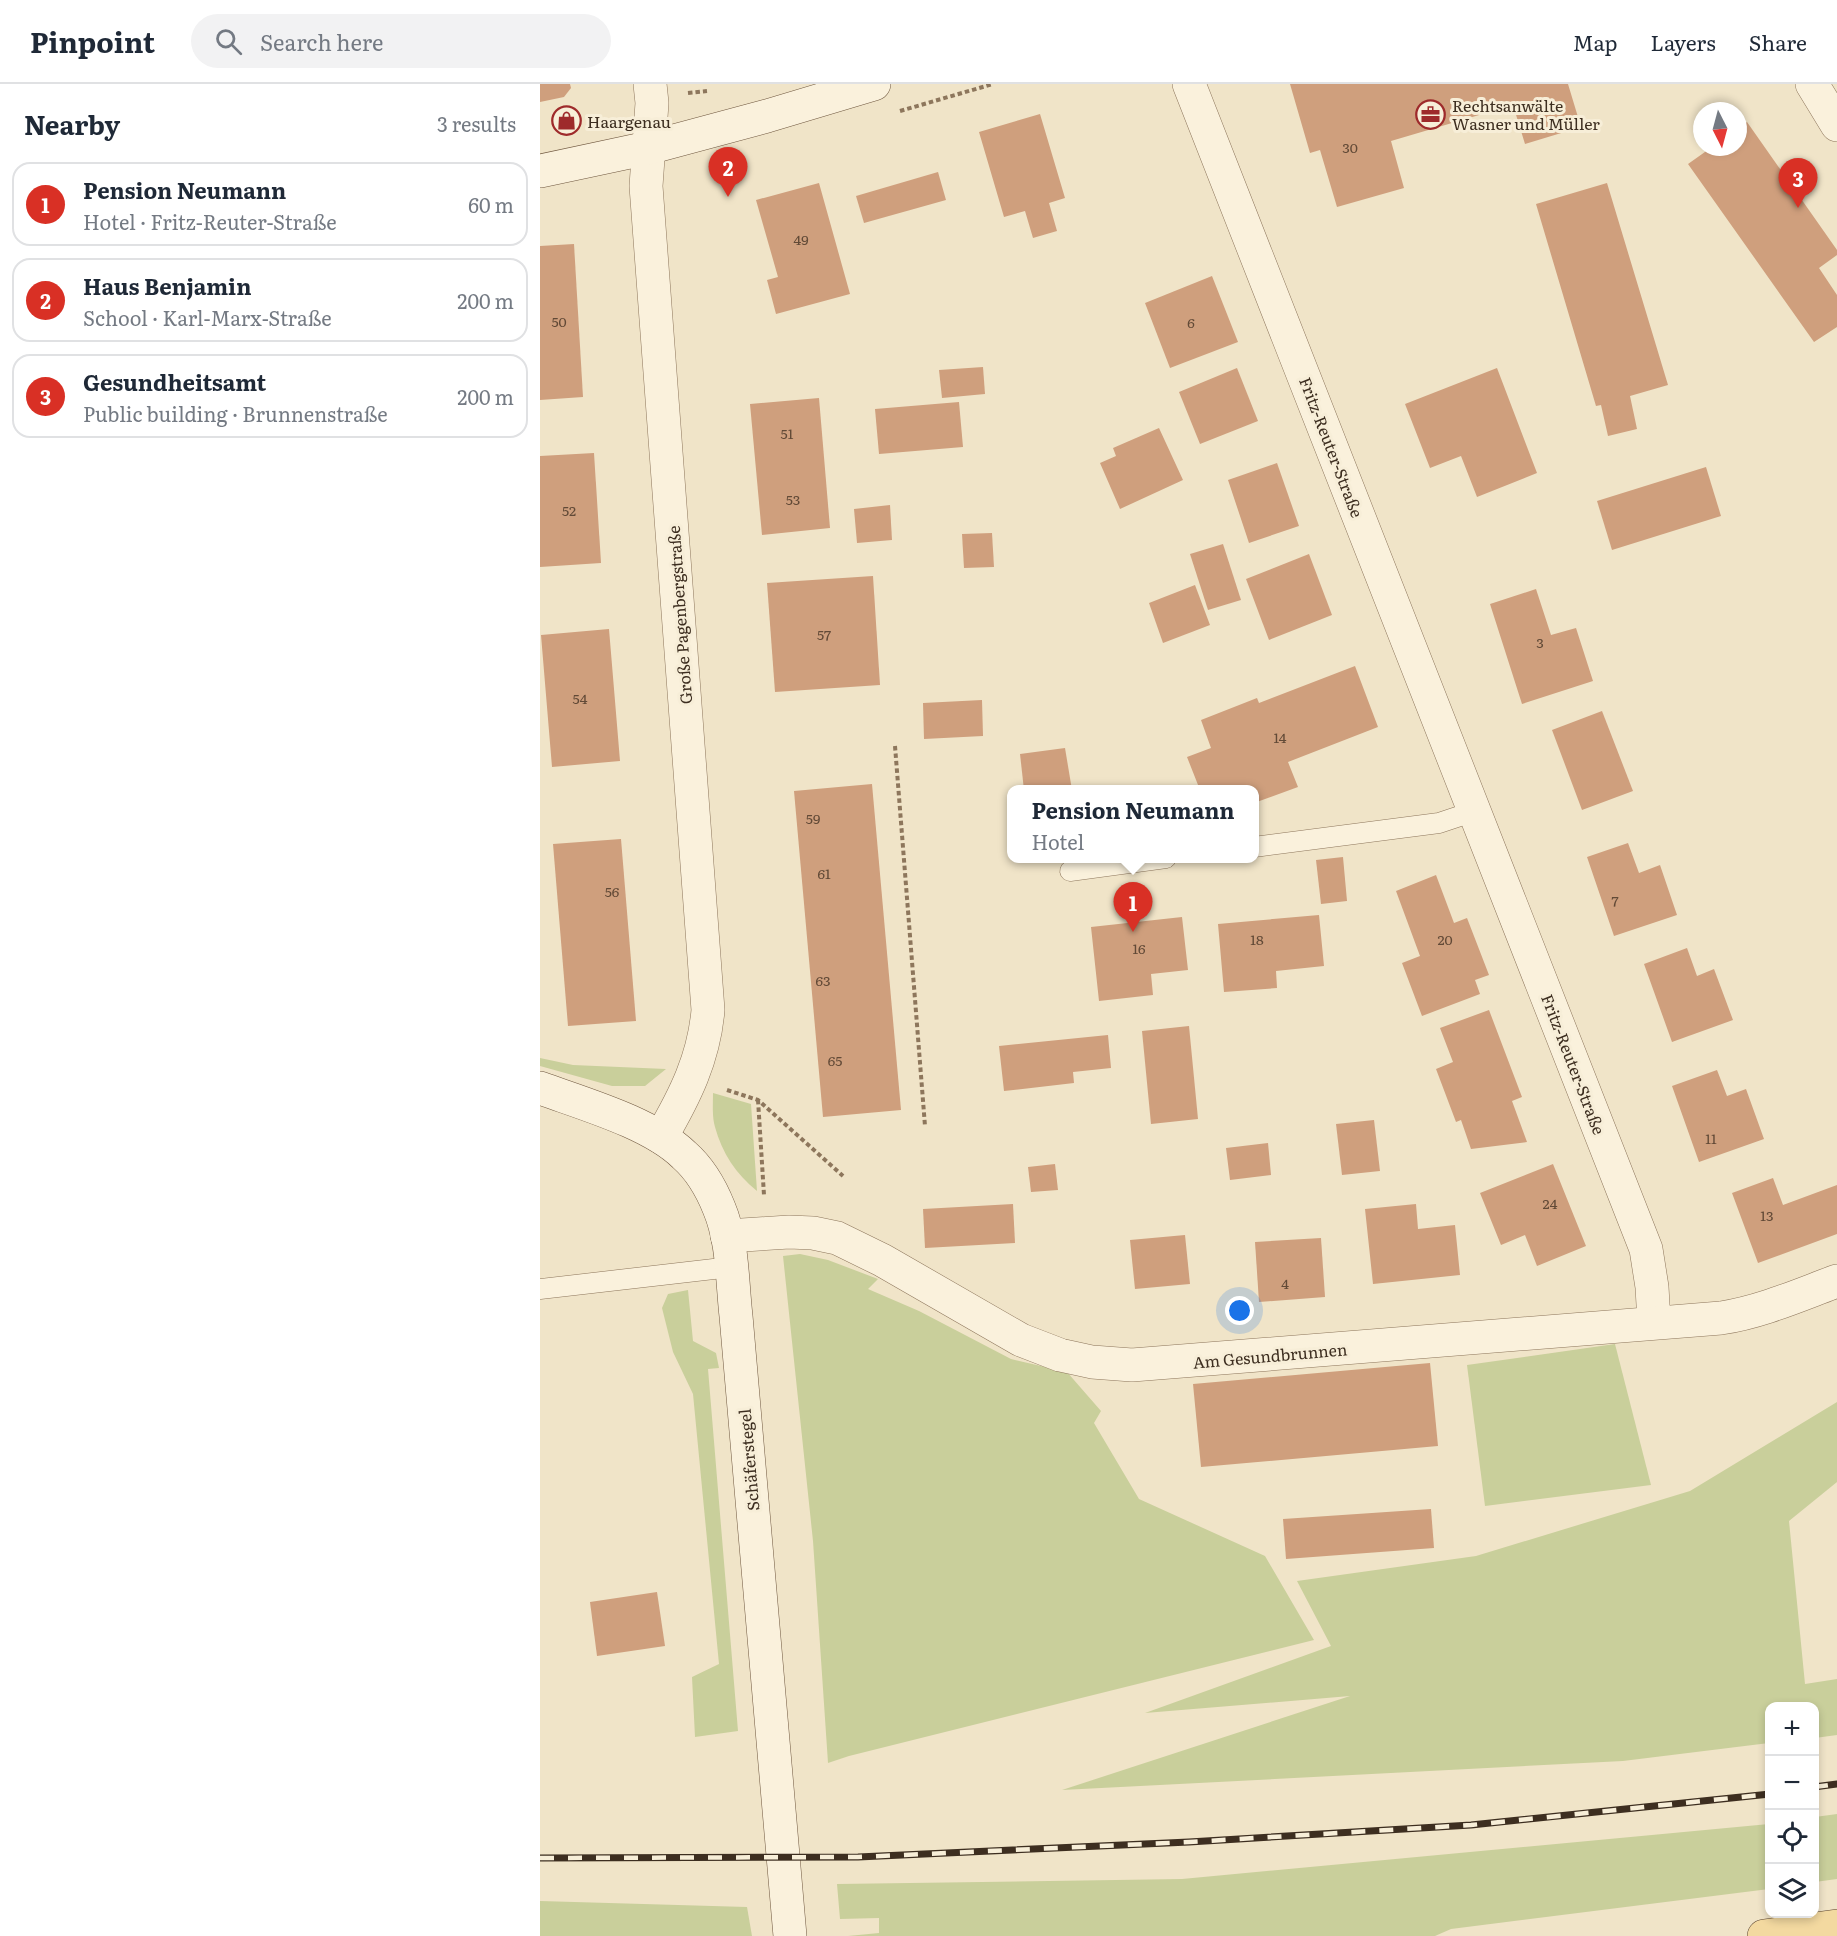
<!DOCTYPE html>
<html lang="en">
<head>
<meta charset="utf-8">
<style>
  :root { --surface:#fff; --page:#f2f2f3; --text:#1f2937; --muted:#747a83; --line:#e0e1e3; --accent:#d93025 }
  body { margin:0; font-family:Literata,serif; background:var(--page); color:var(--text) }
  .controls { position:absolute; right:18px; bottom:18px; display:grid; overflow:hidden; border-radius:12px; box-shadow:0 3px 9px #0003 }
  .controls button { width:54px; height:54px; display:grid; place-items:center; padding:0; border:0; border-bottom:2px solid var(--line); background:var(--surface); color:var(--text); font:30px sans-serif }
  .compass { position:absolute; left:1153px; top:18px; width:54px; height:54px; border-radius:50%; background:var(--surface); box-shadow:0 3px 9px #0003; rotate:174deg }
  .you { position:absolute; left:700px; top:1227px; width:21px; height:21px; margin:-15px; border:4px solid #fff; border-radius:50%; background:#1a73e8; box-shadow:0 0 0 9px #1a73e833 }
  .badge { display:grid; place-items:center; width:39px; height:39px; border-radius:50%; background:var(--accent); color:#fff; font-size:20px; font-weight:700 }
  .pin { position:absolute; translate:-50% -50px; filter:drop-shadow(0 2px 3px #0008) }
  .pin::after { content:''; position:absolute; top:32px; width:21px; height:18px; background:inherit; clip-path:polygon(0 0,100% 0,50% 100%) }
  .popup { position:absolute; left:467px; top:701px; width:252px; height:78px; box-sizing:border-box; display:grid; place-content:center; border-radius:12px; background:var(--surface); filter:drop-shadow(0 2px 4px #0005); font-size:20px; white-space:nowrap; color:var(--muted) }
  .popup b { font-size:22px; color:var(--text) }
  .popup::after { content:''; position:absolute; left:50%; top:100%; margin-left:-12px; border:12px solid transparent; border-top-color:var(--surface) }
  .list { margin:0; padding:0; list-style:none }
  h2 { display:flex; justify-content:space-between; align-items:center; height:78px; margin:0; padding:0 24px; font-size:26px }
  h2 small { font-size:20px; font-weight:400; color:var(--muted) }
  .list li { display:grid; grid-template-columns:39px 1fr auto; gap:18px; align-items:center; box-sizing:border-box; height:84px; margin:0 12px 12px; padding:0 12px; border:2px solid var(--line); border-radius:18px }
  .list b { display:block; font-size:22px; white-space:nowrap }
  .list p { margin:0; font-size:20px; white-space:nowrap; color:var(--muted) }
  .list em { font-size:20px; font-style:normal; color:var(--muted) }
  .icon { flex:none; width:33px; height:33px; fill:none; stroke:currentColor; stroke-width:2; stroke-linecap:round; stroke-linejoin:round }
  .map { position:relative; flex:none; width:1297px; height:1852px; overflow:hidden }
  header { display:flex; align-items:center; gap:36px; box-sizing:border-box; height:84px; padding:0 30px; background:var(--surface); border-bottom:2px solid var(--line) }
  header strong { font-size:28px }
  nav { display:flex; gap:33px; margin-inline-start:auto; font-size:21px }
  .search { width:420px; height:54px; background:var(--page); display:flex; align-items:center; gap:15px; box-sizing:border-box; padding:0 21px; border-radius:33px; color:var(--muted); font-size:22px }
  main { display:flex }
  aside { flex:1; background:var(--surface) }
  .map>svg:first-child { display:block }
  .green { fill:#c9cf9b }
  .building { fill:#cf9f7d }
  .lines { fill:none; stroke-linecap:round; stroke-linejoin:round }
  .lane-casing { stroke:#8d765c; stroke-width:21 }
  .street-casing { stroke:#8d765c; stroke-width:34 }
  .secondary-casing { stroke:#6f573f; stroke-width:34 }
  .primary-casing { stroke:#5b4430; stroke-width:34 }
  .path { stroke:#8d765c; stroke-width:4; stroke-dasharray:4.5 3; stroke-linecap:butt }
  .lane { stroke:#faf1dc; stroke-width:20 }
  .street { stroke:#faf1dc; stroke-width:33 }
  .secondary { stroke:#faf1dc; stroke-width:33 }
  .primary { stroke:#f3d9a0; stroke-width:33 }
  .rail-casing { stroke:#3d2e20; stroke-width:7 }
  .rail { stroke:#f7eed8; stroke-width:4.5; stroke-dasharray:14; stroke-linecap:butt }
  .labels { text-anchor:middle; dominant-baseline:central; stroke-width:6; stroke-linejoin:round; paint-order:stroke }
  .number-label { font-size:14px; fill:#624a37 }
  .poi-label { font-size:16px; fill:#3d2e20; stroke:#f7eed8; text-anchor:start }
  .street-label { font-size:16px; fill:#3d2e20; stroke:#f7eed8 }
</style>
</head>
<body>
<header>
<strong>Pinpoint</strong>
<div class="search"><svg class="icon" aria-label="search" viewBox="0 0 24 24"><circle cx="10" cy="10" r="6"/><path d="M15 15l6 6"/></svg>Search here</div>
<nav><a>Map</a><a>Layers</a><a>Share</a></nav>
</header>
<main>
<aside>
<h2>Nearby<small>3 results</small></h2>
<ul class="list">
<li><span class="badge">1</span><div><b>Pension Neumann</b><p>Hotel · Fritz-Reuter-Straße</p></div><em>60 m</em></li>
<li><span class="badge">2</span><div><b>Haus Benjamin</b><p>School · Karl-Marx-Straße</p></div><em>200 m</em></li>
<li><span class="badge">3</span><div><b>Gesundheitsamt</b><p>Public building · Brunnenstraße</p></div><em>200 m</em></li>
</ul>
</aside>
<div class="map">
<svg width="1297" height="1852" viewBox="0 0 1297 1852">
  <rect width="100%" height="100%" fill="#f0e4c8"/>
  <g class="green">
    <path d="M 0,974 L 33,981 L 126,985 L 105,1002 L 72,1002 L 0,982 Z"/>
    <path d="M 173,1009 L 211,1020 L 217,1107 C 196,1090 182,1069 175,1043 C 172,1033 173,1020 173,1009 Z"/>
    <path d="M 260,1170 L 288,1176 L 338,1195 L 328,1205 L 379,1227 L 471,1275 L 527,1288 L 561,1327 L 554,1339 L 599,1415 L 725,1472 L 774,1556 L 309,1672 L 288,1679 L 273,1457 L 243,1172 Z"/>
    <path d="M 148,1206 L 153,1257 L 176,1269 L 179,1284 L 168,1285 L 198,1647 L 155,1653 L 152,1593 L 179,1580 L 153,1310 L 133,1268 L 122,1224 L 128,1210 Z"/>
    <path d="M 1075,1260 L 1111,1401 L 945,1422 L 927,1281 Z"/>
    <path d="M 1297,1318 L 1297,1398 L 1249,1437 L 1265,1600 L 1297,1595 L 1297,1651 L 1275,1654 L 1274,1622 L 1230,1622 L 1229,1659 L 1083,1677 L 522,1706 L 810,1612 L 605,1629 L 791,1562 L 757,1497 L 936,1472 L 1150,1407 Z"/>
    <path d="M 1297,1730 L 1297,1795 L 1275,1798 L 1275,1733 Z"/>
    <path d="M 1229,1740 L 1229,1805 L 911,1845 L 895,1852 L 308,1852 L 339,1849 L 339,1834 L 300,1835 L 297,1800 L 642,1795 Z"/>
    <path d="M 0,1817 L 207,1823 L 212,1852 L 0,1852 Z"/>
  </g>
  <g class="building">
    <path d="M 0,0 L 30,0 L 31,4 L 24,13 L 0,18 Z"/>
    <path d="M 750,0 L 1028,0 L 1041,43 L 985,60 L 973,21 L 851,57 L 864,104 L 797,123 L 780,66 L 770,69 Z"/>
    <path d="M 500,30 L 525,114 L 509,119 L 517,147 L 493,154 L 485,127 L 464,133 L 439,48 Z"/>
    <path d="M 1207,38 L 1297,166 L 1297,171 L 1279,184 L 1297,211 L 1297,243 L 1274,258 L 1148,80 L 1172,63 L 1198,63 L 1198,45 Z"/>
    <path d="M 398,88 L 406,116 L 324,139 L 316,112 Z"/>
    <path d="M 279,99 L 310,210 L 236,230 L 227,196 L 238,193 L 216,116 Z"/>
    <path d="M 1067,99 L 1128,301 L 1090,312 L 1097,345 L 1068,352 L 1061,321 L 1056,322 L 996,120 Z"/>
    <path d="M 34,160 L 43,313 L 0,316 L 0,162 Z"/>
    <path d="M 672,192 L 698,258 L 630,284 L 605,219 Z"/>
    <path d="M 443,283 L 445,310 L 402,314 L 399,286 Z"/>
    <path d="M 697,284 L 718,337 L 660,360 L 639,308 Z"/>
    <path d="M 957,284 L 997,389 L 937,413 L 921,372 L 890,384 L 865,320 Z"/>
    <path d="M 279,314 L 290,444 L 222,451 L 210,320 Z"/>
    <path d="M 419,318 L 423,363 L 339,370 L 335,325 Z"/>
    <path d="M 619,344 L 643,396 L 580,425 L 560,379 L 576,372 L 573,364 Z"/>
    <path d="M 54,369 L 61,479 L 0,483 L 0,372 Z"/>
    <path d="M 737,379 L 759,442 L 709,459 L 688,396 Z"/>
    <path d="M 1166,383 L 1181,432 L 1072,466 L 1057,417 Z"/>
    <path d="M 350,421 L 352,456 L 317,459 L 314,425 Z"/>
    <path d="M 452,449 L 454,483 L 424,484 L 422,450 Z"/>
    <path d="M 683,460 L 701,516 L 668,526 L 650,470 Z"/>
    <path d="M 769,470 L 792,531 L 729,556 L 706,495 Z"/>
    <path d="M 333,492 L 340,601 L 235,608 L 227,499 Z"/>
    <path d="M 655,501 L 670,541 L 623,559 L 609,519 Z"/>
    <path d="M 996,505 L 1011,551 L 1036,544 L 1053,597 L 982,620 L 950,520 Z"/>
    <path d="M 69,545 L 80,677 L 12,683 L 1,551 Z"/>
    <path d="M 815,582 L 838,643 L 748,678 L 758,703 L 714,719 L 714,706 L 660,706 L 647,673 L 671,664 L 661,636 L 717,614 L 719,619 Z"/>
    <path d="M 442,616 L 443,652 L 384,655 L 383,619 Z"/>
    <path d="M 1062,627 L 1093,707 L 1042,726 L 1012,646 Z"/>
    <path d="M 525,664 L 532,706 L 484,706 L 480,670 Z"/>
    <path d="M 332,700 L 361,1026 L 283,1033 L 254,707 Z"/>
    <path d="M 81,755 L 96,937 L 28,942 L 13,760 Z"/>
    <path d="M 1088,759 L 1099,789 L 1120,781 L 1137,831 L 1074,852 L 1047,773 Z"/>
    <path d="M 803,773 L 807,817 L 781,820 L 776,776 Z"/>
    <path d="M 896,791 L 914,839 L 927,834 L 949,891 L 935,896 L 940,910 L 882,932 L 862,879 L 880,872 L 856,807 Z"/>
    <path d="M 779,831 L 784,882 L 736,887 L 737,904 L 684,908 L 678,840 Z"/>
    <path d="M 642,833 L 648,886 L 611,890 L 613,911 L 559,917 L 551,843 Z"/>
    <path d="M 1147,864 L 1157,892 L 1174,885 L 1193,936 L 1132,958 L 1104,880 Z"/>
    <path d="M 949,926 L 982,1013 L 972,1017 L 987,1058 L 931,1065 L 921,1036 L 916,1038 L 896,985 L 913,978 L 900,944 Z"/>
    <path d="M 649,942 L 658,1035 L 611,1040 L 602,947 Z"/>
    <path d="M 568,951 L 571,984 L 533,988 L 534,999 L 464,1007 L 459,962 Z"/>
    <path d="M 1177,986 L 1187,1012 L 1206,1005 L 1224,1055 L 1159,1078 L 1132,1002 Z"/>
    <path d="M 834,1036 L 840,1087 L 802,1091 L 796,1040 Z"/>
    <path d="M 728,1059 L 731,1091 L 690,1096 L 686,1064 Z"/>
    <path d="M 515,1080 L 518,1106 L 491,1108 L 488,1083 Z"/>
    <path d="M 1013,1080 L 1046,1162 L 997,1182 L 985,1151 L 961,1161 L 940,1109 Z"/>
    <path d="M 1233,1094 L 1243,1121 L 1297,1101 L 1297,1150 L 1218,1179 L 1192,1109 Z"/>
    <path d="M 473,1120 L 475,1159 L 385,1164 L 383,1125 Z"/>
    <path d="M 876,1120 L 878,1145 L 915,1141 L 920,1191 L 833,1200 L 825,1125 Z"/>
    <path d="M 645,1151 L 650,1200 L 595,1205 L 590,1156 Z"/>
    <path d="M 781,1154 L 785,1213 L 719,1218 L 715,1158 Z"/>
    <path d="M 890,1279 L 898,1362 L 661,1383 L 653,1300 Z"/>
    <path d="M 891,1425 L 894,1464 L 746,1475 L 743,1435 Z"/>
    <path d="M 117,1508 L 125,1562 L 57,1572 L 50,1518 Z"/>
  </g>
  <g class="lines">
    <defs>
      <g id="lane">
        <path d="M 714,763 L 899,739 L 935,727"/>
        <path d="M 530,787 L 626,774"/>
        <path d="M 0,1205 L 191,1183"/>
      </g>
      <g id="street">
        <path d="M 110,0 L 112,19 L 106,102 L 168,926 C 164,974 145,1012 121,1053"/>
        <path d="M 649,0 L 1106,1165 L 1112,1203 L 1114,1238"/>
        <path d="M 1272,0 L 1297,41"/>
        <path d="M 187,1152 L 249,1148 L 273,1149 L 297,1154 L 342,1176 L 481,1256 L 520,1271 L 552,1278 L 592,1281 L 1181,1234 C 1221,1228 1259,1211 1297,1197"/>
      </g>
      <g id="secondary">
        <path d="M 0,87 L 108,64 L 227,32 L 334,0"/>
        <path d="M 0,1004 C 44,1020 111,1039 144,1071 C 160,1085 171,1104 179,1124 C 193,1157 192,1197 196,1232 L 250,1852"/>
      </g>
      <path id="primary" d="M 1224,1852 L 1297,1842"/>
    </defs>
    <use href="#lane" class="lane-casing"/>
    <use href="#street" class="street-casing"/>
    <use href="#secondary" class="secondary-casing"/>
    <use href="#primary" class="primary-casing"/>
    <g class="path">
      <path d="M 148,9 L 167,7"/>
      <path d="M 360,27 L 453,0"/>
      <path d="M 355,662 L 385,1042"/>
      <path d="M 187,1006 L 218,1016 L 303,1092"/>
      <path d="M 218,1016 L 224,1111"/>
    </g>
    <use href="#lane" class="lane"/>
    <use href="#street" class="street"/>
    <use href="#secondary" class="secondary"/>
    <use href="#primary" class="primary"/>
    <defs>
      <g id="rail">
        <path d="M 1274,1703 L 1297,1700"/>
        <path d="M 0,1774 L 318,1773 L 649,1758 L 931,1741 L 1230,1710"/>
      </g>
    </defs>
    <use href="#rail" class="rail-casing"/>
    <use href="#rail" class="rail"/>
  </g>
  <defs>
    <symbol id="office-ring" viewBox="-11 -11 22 22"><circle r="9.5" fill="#f7eed8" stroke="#9e2a2b" stroke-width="1.5"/><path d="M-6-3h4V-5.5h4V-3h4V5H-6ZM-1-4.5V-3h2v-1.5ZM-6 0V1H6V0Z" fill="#9e2a2b"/></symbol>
    <symbol id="shop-ring" viewBox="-11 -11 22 22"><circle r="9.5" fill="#f7eed8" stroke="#9e2a2b" stroke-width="1.5"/><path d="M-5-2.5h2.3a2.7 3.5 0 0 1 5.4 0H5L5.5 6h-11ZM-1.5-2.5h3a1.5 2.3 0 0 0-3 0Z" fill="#9e2a2b"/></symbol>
  </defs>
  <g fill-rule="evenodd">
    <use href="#office-ring" x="874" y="14" width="33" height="33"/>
    <use href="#shop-ring" x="10" y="20" width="33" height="33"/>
  </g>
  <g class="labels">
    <g class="number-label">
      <text x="810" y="63">30</text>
      <text x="261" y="155">49</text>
      <text x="19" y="237">50</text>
      <text x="651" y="238">6</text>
      <text x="247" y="349">51</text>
      <text x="253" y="415">53</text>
      <text x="29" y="426">52</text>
      <text x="284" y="550">57</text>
      <text x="1000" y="558">3</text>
      <text x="40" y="614">54</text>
      <text x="740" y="653">14</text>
      <text x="273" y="734">59</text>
      <text x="284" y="789">61</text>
      <text x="72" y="807">56</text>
      <text x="1075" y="816">7</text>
      <text x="717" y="855">18</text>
      <text x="905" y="855">20</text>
      <text x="599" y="864">16</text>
      <text x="283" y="896">63</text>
      <text x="295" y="976">65</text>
      <text x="1171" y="1054">11</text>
      <text x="1010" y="1119">24</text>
      <text x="1227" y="1131">13</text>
      <text x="745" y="1199">4</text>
    </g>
    <g class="poi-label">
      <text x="912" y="21">Rechtsanwälte<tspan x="912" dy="18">Wasner und Müller</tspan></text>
      <text x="47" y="37">Haargenau</text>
    </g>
    <g class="street-label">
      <text transform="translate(792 363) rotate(69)">Fritz-Reuter-Straße</text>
      <text transform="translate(139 531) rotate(-94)">Große Pagenbergstraße</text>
      <text transform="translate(1034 980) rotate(69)">Fritz-Reuter-Straße</text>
      <text transform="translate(730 1271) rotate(-5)">Am Gesundbrunnen</text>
      <text transform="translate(208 1376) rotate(-95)">Schäferstegel</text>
    </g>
  </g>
</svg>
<div class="controls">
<button>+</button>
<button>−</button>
<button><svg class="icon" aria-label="locate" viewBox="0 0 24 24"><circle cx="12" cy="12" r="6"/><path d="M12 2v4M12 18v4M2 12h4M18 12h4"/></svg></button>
<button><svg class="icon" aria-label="layers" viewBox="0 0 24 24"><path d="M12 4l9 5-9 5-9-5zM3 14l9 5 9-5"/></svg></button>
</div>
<svg class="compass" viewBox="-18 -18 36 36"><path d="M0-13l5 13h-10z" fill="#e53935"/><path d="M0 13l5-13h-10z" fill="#747a83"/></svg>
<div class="you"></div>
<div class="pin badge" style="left:593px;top:848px">1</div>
<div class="popup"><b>Pension Neumann</b>Hotel</div>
<div class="pin badge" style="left:188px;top:113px">2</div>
<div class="pin badge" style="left:1258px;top:124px">3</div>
</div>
</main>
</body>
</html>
